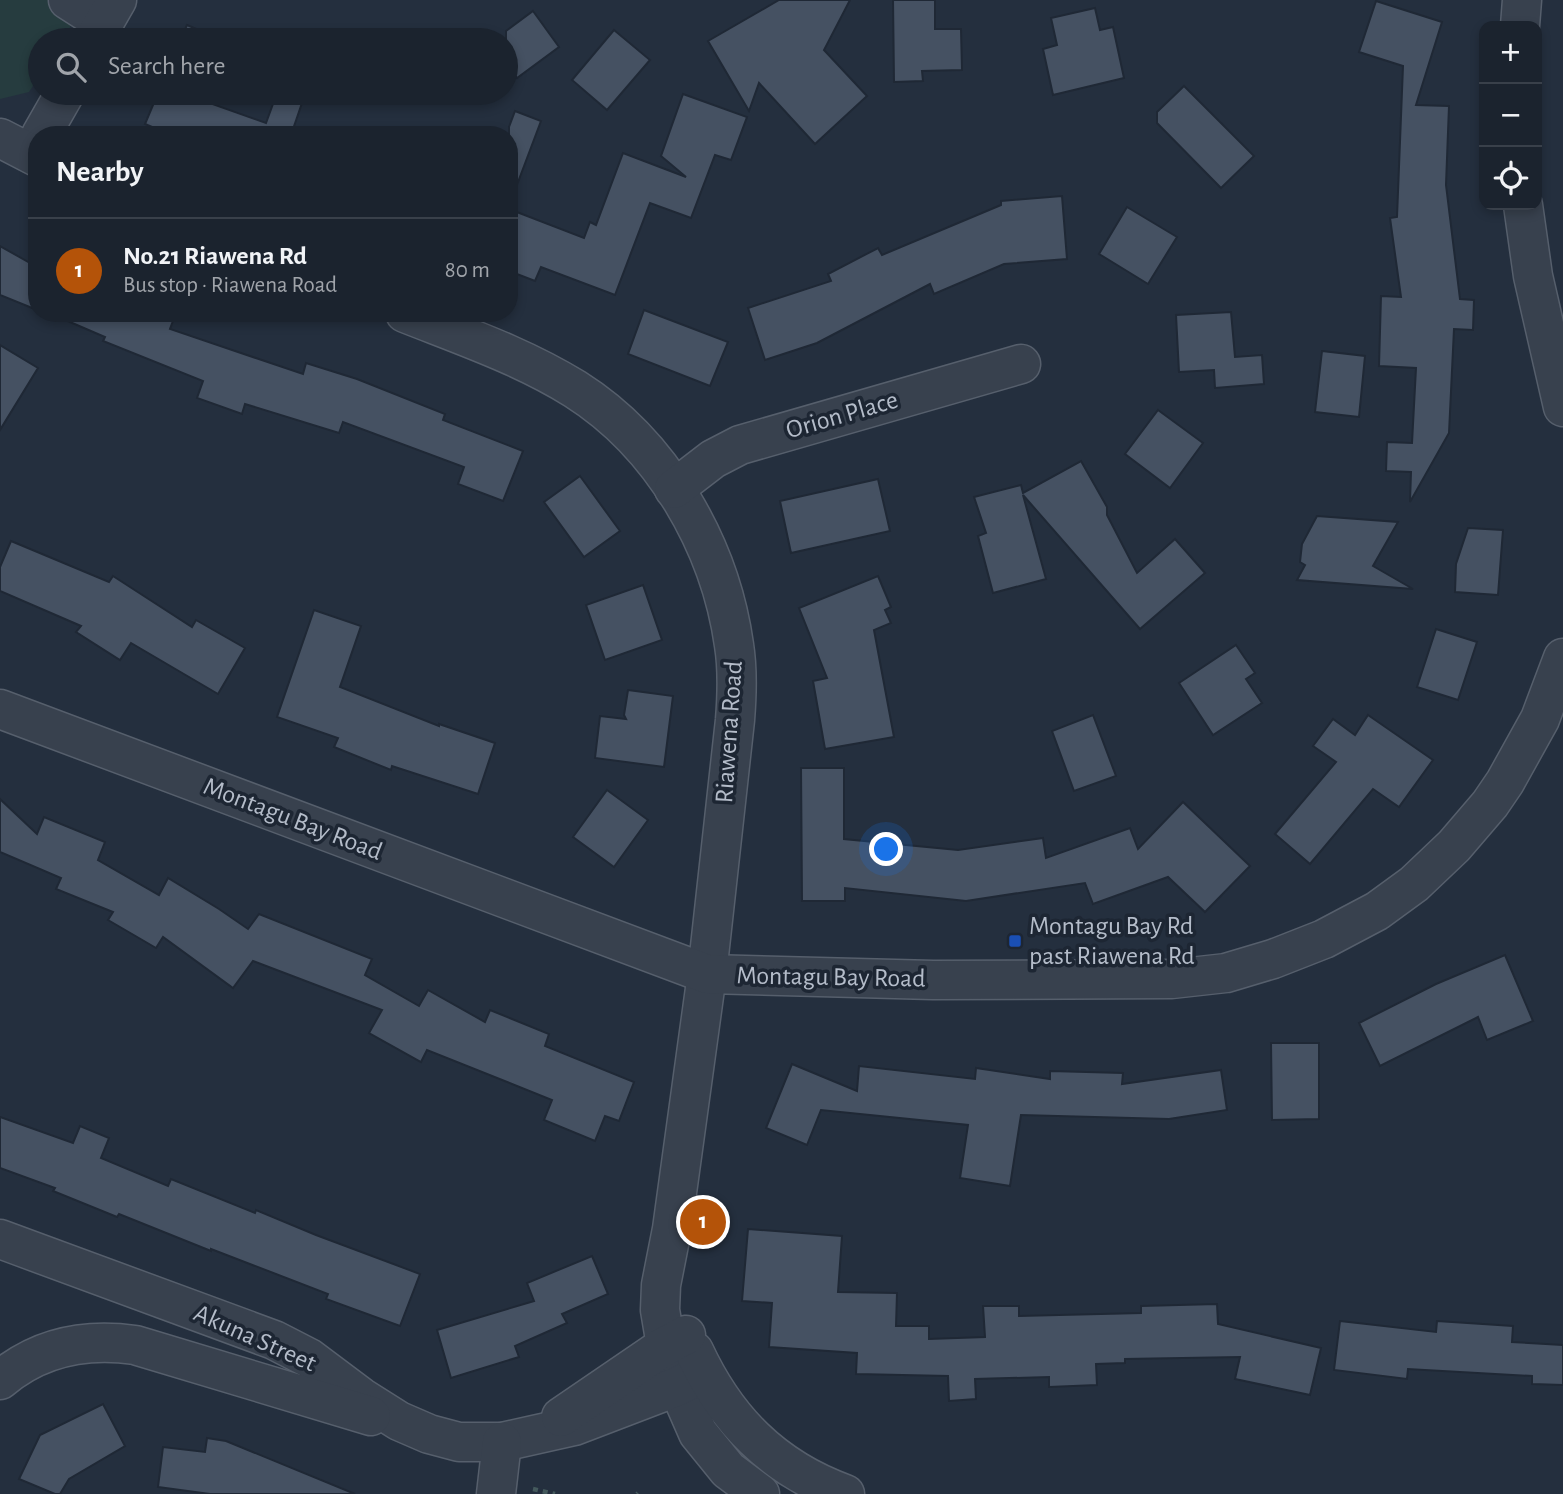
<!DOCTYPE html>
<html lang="en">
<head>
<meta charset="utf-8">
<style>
  :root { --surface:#1b232e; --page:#282f3a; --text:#f1f3f6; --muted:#a0a4aa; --line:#39404a; --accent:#b45309 }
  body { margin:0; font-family:"Alegreya Sans",sans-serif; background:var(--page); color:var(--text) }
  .controls { position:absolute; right:21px; top:21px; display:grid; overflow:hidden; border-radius:14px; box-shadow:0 4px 10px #0003 }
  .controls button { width:63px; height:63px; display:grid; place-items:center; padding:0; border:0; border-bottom:2px solid var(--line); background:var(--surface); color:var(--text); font:35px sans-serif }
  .you { position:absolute; left:887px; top:850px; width:24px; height:24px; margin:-18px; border:5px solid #fff; border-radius:50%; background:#1a73e8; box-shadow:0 0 0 10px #1a73e833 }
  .badge { display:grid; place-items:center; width:46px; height:46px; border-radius:50%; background:var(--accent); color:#fff; font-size:23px; font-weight:700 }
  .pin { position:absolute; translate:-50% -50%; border:4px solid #fff; box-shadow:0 2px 7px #0006 }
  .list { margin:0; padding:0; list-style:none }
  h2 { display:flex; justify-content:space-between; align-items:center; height:91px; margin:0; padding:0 28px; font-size:30px }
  h2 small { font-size:23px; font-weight:400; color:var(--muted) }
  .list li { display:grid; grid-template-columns:46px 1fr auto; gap:21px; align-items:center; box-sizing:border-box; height:105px; padding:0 28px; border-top:2px solid var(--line) }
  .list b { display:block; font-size:26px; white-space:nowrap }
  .list p { margin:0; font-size:23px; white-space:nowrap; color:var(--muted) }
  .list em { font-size:23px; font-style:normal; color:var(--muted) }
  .icon { flex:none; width:38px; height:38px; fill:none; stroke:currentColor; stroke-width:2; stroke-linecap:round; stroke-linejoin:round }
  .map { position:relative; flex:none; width:1563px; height:1494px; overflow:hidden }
  .search { position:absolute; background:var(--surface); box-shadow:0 4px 10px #0003; left:28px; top:28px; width:490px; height:77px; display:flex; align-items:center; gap:18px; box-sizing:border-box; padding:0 24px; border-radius:38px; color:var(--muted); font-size:26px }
  .panel { position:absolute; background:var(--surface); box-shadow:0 4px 10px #0003; left:28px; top:126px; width:490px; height:196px; border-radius:28px }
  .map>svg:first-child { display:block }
  .green { fill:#263c3f }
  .building { fill:#455162; stroke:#1f2835; stroke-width:2 }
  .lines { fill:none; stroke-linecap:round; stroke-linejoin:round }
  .minor-casing { stroke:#565f6c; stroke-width:41 }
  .path { stroke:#44595c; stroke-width:4.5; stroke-dasharray:5 5; stroke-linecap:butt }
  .minor { stroke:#38414e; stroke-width:38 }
  .transit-dot { fill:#1a4fb4; stroke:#1d2633; stroke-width:2.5 }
  .labels { text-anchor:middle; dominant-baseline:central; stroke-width:7; stroke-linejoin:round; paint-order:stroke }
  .street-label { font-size:26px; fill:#b4bcc9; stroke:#1d2633 }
  .poi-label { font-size:26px; fill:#b4bcc9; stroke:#1d2633; text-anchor:start }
</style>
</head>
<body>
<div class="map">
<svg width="1563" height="1494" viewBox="0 0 1563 1494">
  <rect width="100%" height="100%" fill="#242f3e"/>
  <path class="green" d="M 0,0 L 87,0 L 62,40 L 40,40 L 40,75 L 29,92 L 0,99 Z"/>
  <g class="building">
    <path d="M 779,0 L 850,0 L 824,50 L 867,96 L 815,144 L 759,83 L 749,111 L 708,41 Z"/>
    <path d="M 893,0 L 935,0 L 935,29 L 961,29 L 962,70 L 922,71 L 923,81 L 894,82 Z"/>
    <path d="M 1376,1 L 1442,22 L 1416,105 L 1449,106 L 1446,185 L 1460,299 L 1474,300 L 1473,330 L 1454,329 L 1449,433 L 1410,502 L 1411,472 L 1386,471 L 1387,442 L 1412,443 L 1416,368 L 1379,366 L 1381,296 L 1401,297 L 1390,218 L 1397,217 L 1403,66 L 1359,52 Z"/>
    <path d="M 1095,8 L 1100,30 L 1113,27 L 1124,78 L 1053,95 L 1043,49 L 1057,45 L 1051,18 Z"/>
    <path d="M 533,11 L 559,47 L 517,78 L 506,63 L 506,31 Z"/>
    <path d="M 187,25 L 220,39 L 219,40 L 180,40 Z"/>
    <path d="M 614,30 L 650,60 L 607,110 L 572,80 Z"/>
    <path d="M 1184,86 L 1254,156 L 1221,188 L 1157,123 L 1157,112 Z"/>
    <path d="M 158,93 L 204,93 L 201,100 L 266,123 L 277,93 L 302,103 L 291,135 L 171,135 L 145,124 Z"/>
    <path d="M 683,94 L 747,117 L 731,160 L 715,155 L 691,218 L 650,203 L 615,295 L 541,267 L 535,281 L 509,271 L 509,209 L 584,238 L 590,222 L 596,225 L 623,153 L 686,177 L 661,156 Z"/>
    <path d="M 515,111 L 541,121 L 512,198 L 509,198 L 509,127 Z"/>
    <path d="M 1062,196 L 1067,259 L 1004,264 L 934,294 L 930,284 L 817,343 L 765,360 L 748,308 L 831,281 L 828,274 L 878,248 L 882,255 L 1001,205 L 1001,201 Z"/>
    <path d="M 1127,207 L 1177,237 L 1148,284 L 1099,254 Z"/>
    <path d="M 0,246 L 37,267 L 37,310 L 0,295 Z"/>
    <path d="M 644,310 L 728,342 L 710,386 L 628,354 Z"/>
    <path d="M 1231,312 L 1235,357 L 1262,355 L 1264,384 L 1215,388 L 1214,370 L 1179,372 L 1176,315 Z"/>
    <path d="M 49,313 L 176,313 L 170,329 L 303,374 L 306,363 L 357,379 L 445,414 L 443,420 L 523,451 L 503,501 L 458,484 L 464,467 L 343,422 L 339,433 L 245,404 L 242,414 L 197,398 L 203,381 L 103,341 L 105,337 Z"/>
    <path d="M 0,345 L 38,368 L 0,430 Z"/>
    <path d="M 1322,351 L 1365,356 L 1359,417 L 1315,412 Z"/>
    <path d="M 1158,410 L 1203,443 L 1170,488 L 1125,454 Z"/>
    <path d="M 1081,461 L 1107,507 L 1107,515 L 1137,573 L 1175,539 L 1205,573 L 1140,629 L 1023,495 L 1046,579 L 993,593 L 978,536 L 986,533 L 974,497 L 1021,485 L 1023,493 Z"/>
    <path d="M 580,476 L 620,531 L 584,557 L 544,502 Z"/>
    <path d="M 878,479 L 890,531 L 791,553 L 780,501 Z"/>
    <path d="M 1317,516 L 1398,522 L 1373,566 L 1413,589 L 1297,580 L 1305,565 L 1300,562 L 1302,544 Z"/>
    <path d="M 1468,528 L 1503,530 L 1498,595 L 1455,592 L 1456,564 Z"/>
    <path d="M 11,541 L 109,582 L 113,576 L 192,627 L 196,620 L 245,648 L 218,694 L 131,643 L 120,660 L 76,632 L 81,626 L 0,591 L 0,567 Z"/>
    <path d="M 878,576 L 891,607 L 885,610 L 891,623 L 874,630 L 894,737 L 825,749 L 813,681 L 827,678 L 799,608 Z"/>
    <path d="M 643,585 L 662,640 L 605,660 L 586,605 Z"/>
    <path d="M 314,610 L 361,626 L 340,687 L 439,726 L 439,724 L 495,743 L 478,794 L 392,766 L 391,770 L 334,747 L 338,738 L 277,717 Z"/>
    <path d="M 1436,629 L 1477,642 L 1458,700 L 1417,687 Z"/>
    <path d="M 1236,645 L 1255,673 L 1246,679 L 1262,703 L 1213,735 L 1179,683 Z"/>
    <path d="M 628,690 L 673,696 L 664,767 L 595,758 L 600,716 L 626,719 L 624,715 Z"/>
    <path d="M 1093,715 L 1116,776 L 1074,791 L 1052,731 Z"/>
    <path d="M 1368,715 L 1433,760 L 1399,807 L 1373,789 L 1310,864 L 1275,834 L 1336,762 L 1313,746 L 1333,719 L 1355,735 Z"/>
    <path d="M 801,768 L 844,768 L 844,839 L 958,850 L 1043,838 L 1046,858 L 1130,828 L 1138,849 L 1183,802 L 1250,866 L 1205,912 L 1168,877 L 1093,904 L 1085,883 L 966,901 L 845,888 L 845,901 L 802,901 Z"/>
    <path d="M 607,790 L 648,820 L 614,867 L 573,837 Z"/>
    <path d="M 0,799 L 37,834 L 44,817 L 105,842 L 98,860 L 159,895 L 168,878 L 219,909 L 248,929 L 259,914 L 372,959 L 365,975 L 419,1006 L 428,990 L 485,1022 L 490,1010 L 549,1034 L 545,1046 L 634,1082 L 619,1121 L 605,1116 L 595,1141 L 544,1120 L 552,1100 L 427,1050 L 421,1062 L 369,1033 L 382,1010 L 253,961 L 233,988 L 163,937 L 156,948 L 108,920 L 113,912 L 56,889 L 61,878 L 0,852 Z"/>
    <path d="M 1505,955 L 1533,1021 L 1487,1040 L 1478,1017 L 1380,1066 L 1359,1023 L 1436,984 Z"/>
    <path d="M 1271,1043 L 1319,1043 L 1319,1119 L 1272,1120 Z"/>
    <path d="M 792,1064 L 857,1091 L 859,1066 L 975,1079 L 976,1068 L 1050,1079 L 1050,1071 L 1123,1073 L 1122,1084 L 1221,1070 L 1227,1110 L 1169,1119 L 1021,1115 L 1010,1186 L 960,1178 L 968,1125 L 821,1110 L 807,1145 L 766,1128 Z"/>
    <path d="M 0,1117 L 73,1143 L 80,1126 L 109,1138 L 101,1158 L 168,1186 L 171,1179 L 255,1213 L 256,1210 L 316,1235 L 420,1274 L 400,1326 L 326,1299 L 328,1294 L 211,1249 L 211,1251 L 119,1214 L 117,1217 L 53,1191 L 55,1188 L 0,1168 Z"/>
    <path d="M 748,1229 L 842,1236 L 838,1292 L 897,1293 L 896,1326 L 929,1326 L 929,1339 L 985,1337 L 983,1306 L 1019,1306 L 1019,1316 L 1141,1313 L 1141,1306 L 1217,1304 L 1218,1324 L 1321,1348 L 1310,1395 L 1235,1379 L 1240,1357 L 1125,1359 L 1125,1363 L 1096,1364 L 1097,1385 L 1049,1387 L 1049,1377 L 975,1379 L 976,1399 L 949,1401 L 948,1376 L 856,1374 L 857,1353 L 769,1347 L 772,1303 L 742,1301 Z"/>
    <path d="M 592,1256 L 608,1294 L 562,1314 L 567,1323 L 515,1346 L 519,1357 L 451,1378 L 437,1330 L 534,1301 L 527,1283 Z"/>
    <path d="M 1340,1321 L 1436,1332 L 1437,1321 L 1513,1326 L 1512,1342 L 1563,1345 L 1563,1385 L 1532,1384 L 1532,1376 L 1408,1369 L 1407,1379 L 1334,1370 Z"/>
    <path d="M 103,1404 L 125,1446 L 69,1479 L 60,1494 L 55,1494 L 19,1479 L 40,1435 Z"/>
    <path d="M 207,1438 L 226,1441 L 355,1494 L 210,1494 L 158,1487 L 163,1447 L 205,1452 Z"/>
  </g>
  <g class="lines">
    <defs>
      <g id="minor">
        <path d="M 68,0 L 104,23"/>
        <path d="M 1520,26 L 1522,0"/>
        <path d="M 94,40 L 117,0"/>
        <path d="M 41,135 L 65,93"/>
        <path d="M 0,138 L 37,157"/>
        <path d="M 1523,205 L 1533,276 L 1563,407"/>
        <path d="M 405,313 C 463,336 522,356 575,389 C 662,444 720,545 734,645 C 738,670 737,695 735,720 L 707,974 L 672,1229 L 661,1285 L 660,1310 L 670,1369 L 698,1433 L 728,1470 L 760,1494"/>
        <path d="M 674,489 L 713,459 L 740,445 L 1021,364"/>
        <path d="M 0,709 L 707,974 L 933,980 L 1172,979 L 1226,973 L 1273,959 L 1324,939 L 1377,911 L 1414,884 L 1454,846 L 1490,804 L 1505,782 L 1540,719 L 1563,658"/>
        <path d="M 0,1239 L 274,1340 L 309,1358 L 361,1397 L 399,1421 L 429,1434 L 459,1442 L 502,1442 L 574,1426 L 676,1387 L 704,1373"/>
        <path d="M 694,1351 C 726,1420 773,1468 845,1494"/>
        <path d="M 0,1380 C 39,1347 86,1338 135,1345 L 371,1416"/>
        <path d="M 561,1417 L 665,1346 L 686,1335"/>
        <path d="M 496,1494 L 502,1442"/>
      </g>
    </defs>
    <use href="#minor" class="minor-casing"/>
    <g class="path">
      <path d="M 533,1489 L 555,1494"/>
      <path d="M 637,1494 L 638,1493"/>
    </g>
    <use href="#minor" class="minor"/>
  </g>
  <rect class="transit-dot" x="1008" y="934" width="14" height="14" rx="3.5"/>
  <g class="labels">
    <g class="street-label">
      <text transform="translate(842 415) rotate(-16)">Orion Place</text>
      <text transform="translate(729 732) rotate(-86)">Riawena Road</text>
      <text transform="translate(293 819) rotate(21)">Montagu Bay Road</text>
      <text transform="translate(831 977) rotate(1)">Montagu Bay Road</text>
      <text transform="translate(255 1338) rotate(24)">Akuna Street</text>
    </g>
    <g class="poi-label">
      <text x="1029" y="926">Montagu Bay Rd<tspan x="1029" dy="30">past Riawena Rd</tspan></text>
    </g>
  </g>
</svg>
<div class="controls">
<button>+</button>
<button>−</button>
<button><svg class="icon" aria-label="locate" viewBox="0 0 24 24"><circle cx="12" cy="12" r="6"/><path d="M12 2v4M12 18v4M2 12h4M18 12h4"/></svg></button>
</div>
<div class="you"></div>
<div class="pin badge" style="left:703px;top:1222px">1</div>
<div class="search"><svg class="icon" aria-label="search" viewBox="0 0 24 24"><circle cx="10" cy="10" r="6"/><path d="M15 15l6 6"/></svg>Search here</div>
<section class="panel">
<h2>Nearby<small></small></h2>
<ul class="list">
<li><span class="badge">1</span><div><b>No.21 Riawena Rd</b><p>Bus stop · Riawena Road</p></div><em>80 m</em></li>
</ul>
</section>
</div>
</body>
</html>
